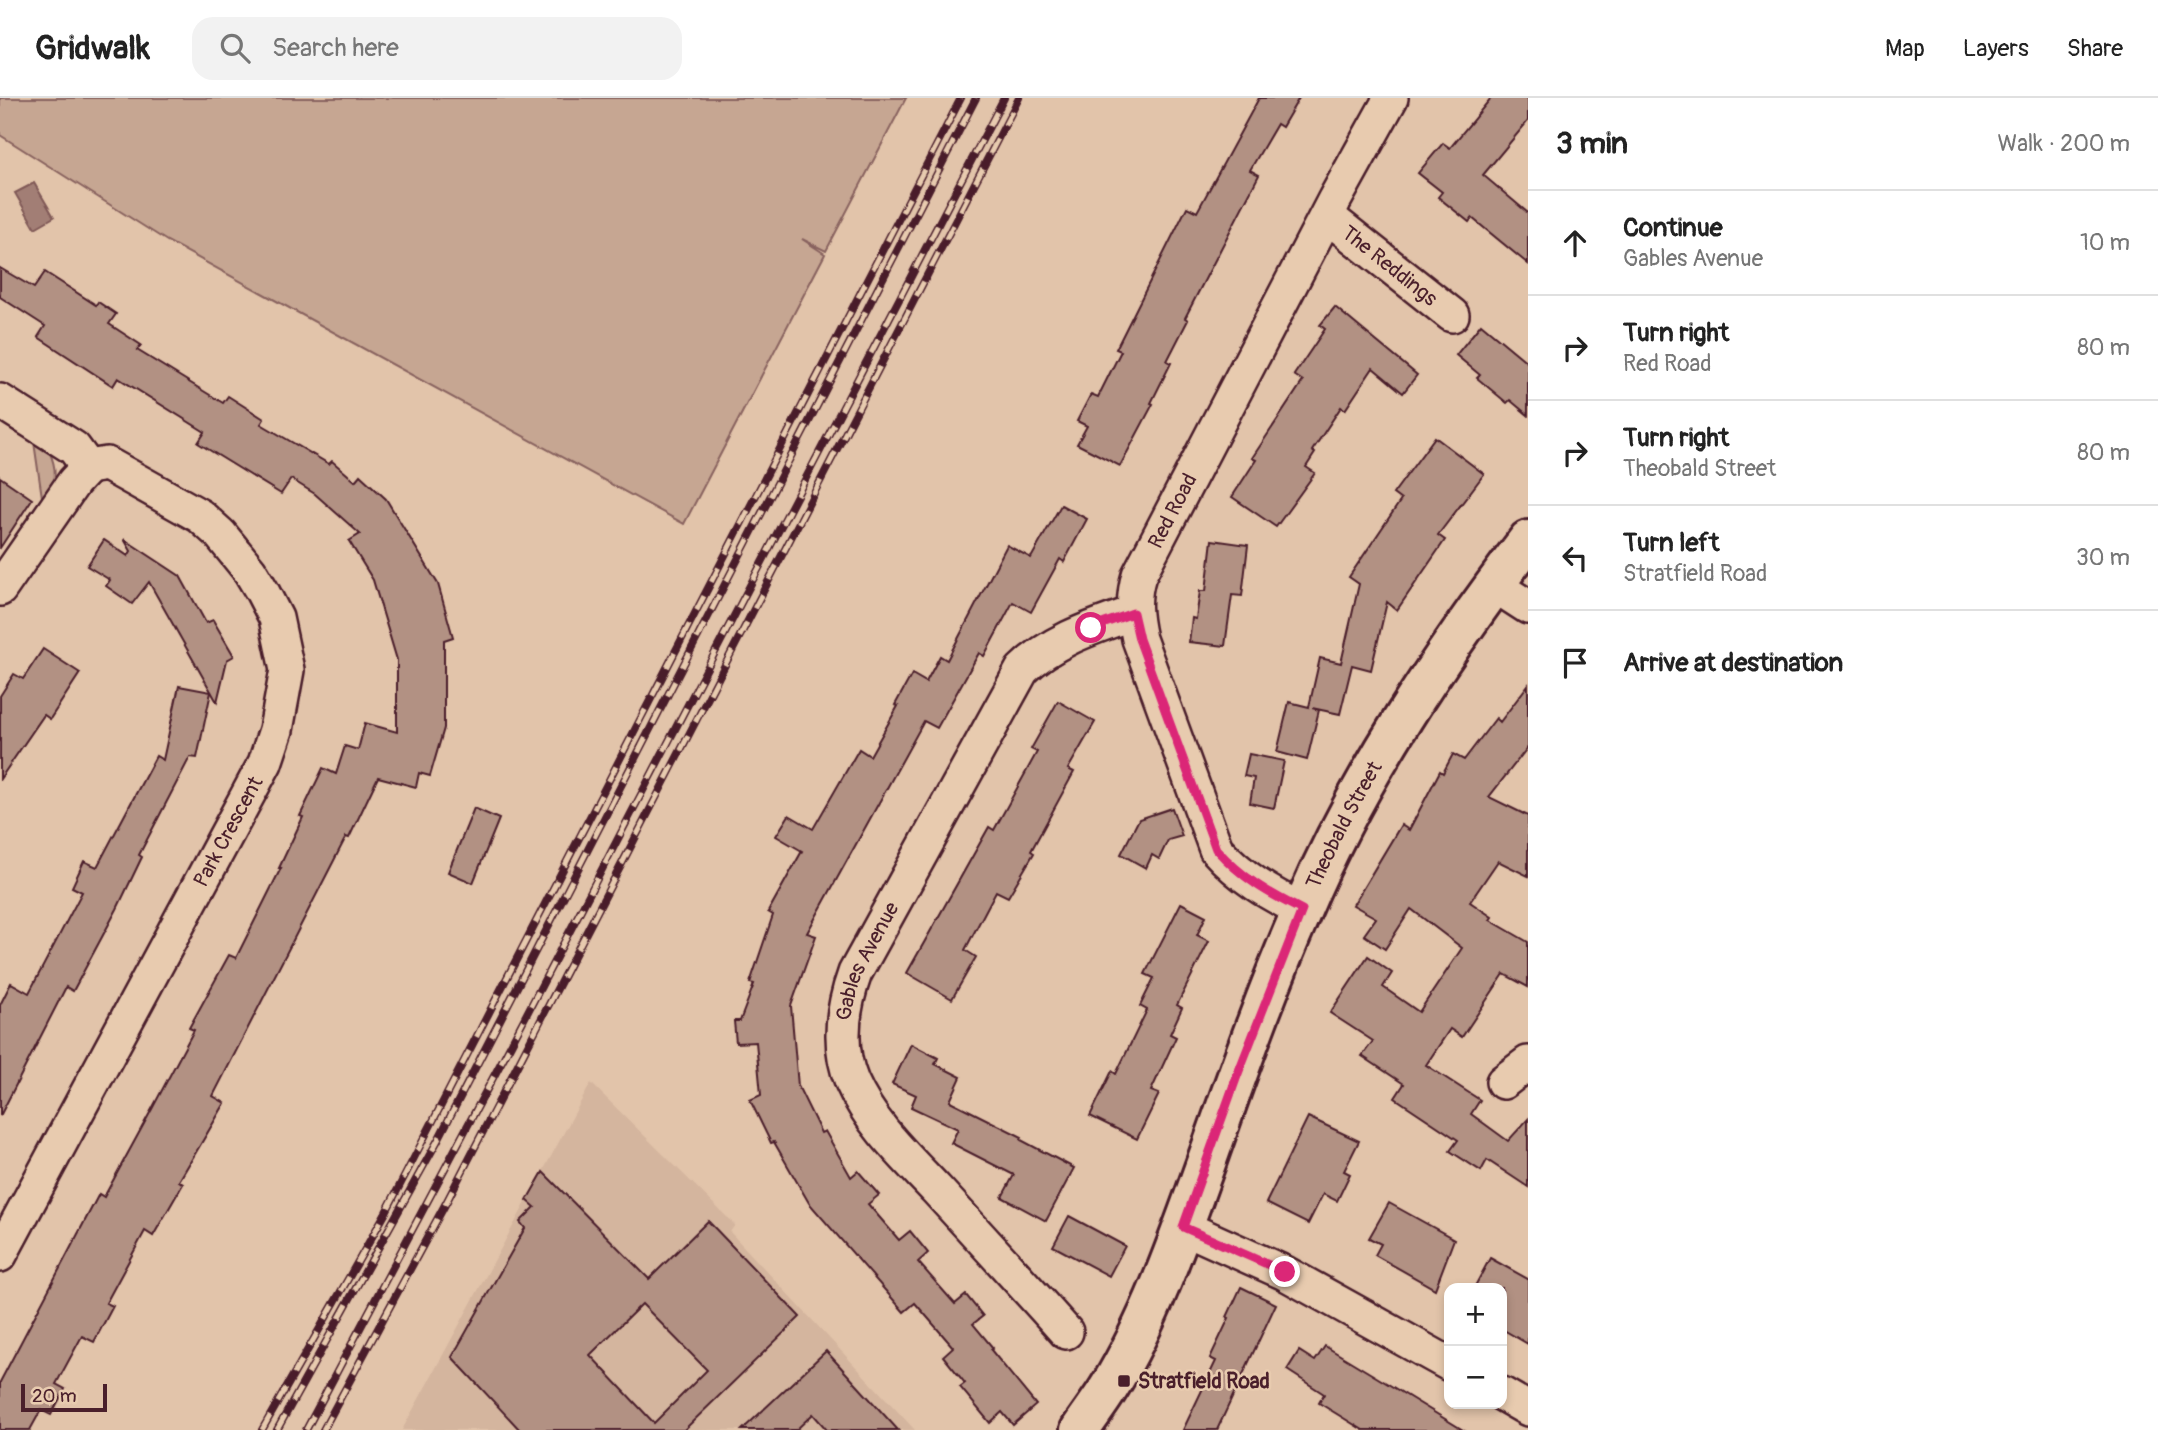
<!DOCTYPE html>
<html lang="en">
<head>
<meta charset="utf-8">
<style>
  :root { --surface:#fff; --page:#f2f2f2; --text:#222; --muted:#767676; --line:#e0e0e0 }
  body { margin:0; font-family:Pangolin,sans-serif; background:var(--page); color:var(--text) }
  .controls { position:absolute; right:21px; bottom:21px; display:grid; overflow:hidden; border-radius:14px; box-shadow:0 4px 10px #0003 }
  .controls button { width:63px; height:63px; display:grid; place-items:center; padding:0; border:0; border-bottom:2px solid var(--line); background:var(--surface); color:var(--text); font:35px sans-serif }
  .scale { position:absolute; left:21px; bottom:18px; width:86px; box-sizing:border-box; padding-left:7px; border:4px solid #4a1f2b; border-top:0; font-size:19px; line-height:24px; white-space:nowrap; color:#4a1f2b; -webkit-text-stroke:5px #e8cbaf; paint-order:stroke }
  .stop { position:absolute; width:21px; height:21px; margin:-16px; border:5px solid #db2777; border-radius:50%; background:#fff }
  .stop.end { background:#db2777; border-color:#fff; box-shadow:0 2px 7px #0008 }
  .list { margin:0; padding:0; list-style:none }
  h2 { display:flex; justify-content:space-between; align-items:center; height:91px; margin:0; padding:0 28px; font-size:30px }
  h2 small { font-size:23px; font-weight:400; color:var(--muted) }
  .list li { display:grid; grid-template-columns:46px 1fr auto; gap:21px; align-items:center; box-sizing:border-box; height:105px; padding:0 28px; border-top:2px solid var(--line) }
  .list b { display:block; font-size:26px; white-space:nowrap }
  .list p { margin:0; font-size:23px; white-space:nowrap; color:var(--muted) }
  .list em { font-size:23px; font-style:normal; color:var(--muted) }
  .icon { flex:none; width:38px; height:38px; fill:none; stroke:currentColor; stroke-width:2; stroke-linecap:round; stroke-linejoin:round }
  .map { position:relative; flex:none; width:1528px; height:1332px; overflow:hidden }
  header { display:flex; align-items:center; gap:42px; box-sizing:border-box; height:98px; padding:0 35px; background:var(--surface); border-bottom:2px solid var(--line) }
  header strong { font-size:33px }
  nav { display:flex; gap:38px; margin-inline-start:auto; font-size:24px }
  .search { width:490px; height:63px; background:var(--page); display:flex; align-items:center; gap:18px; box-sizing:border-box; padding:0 24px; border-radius:21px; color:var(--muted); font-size:26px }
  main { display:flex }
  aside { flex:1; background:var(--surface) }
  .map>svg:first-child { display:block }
  .built { fill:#d4b59e }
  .green { fill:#c6a692; stroke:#88625e; stroke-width:2 }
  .water { fill:#a27e74; stroke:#7f5857; stroke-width:2 }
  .building { fill:#b29183; stroke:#4a1f2b; stroke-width:2; fill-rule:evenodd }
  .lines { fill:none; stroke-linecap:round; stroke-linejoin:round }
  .minor-casing { stroke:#4a1f2b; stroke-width:38 }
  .tertiary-casing { stroke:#4a1f2b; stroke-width:44 }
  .minor { stroke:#e8cbaf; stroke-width:33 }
  .tertiary { stroke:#e8cbaf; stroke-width:38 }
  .rail-casing { stroke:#4a1f2b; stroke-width:8 }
  .rail { stroke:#e8cbaf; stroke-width:5; stroke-dasharray:16; stroke-linecap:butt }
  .route { stroke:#db2777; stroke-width:9 }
  .poi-dot { fill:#4a1f2b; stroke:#e8cbaf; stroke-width:2.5 }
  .labels { text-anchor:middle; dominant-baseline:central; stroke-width:5; stroke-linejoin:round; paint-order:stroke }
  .street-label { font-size:21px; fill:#4a1f2b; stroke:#e8cbaf }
  .poi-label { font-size:21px; font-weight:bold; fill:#4a1f2b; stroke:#e8cbaf; text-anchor:start }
</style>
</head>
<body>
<header>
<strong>Gridwalk</strong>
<div class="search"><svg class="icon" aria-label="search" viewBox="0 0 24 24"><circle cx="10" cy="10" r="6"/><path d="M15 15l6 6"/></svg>Search here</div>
<nav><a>Map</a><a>Layers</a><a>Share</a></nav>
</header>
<main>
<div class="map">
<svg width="1528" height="1332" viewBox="0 0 1528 1332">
  <rect width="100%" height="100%" fill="#e2c4aa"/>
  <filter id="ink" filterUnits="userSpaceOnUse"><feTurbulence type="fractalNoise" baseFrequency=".0143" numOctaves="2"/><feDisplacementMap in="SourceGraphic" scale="14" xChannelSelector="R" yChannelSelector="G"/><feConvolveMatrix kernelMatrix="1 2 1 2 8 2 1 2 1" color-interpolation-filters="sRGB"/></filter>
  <g filter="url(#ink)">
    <path class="built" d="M 591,985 L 735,1127 L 730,1134 L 915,1332 L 402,1332 Z"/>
    <g class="green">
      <path d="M 0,0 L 906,0 L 826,153 L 802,141 L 825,156 L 684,426 L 167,143 L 0,37 Z"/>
      <path d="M 34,344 L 45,345 C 55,363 59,379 49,398 L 42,399 Z"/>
    </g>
    <path class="water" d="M 34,85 L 54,119 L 35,130 L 15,95 Z"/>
    <g class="building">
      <path d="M 1259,0 L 1299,0 L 1282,29 L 1277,26 L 1250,72 L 1259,77 L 1185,220 L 1188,222 L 1167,263 L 1171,265 L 1151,305 L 1153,306 L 1120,368 L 1077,346 L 1087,328 L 1077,323 L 1091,296 L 1098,299 L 1121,253 L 1116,251 L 1187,109 L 1197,114 Z"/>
      <path d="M 1491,0 L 1528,0 L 1528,23 L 1483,77 L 1528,115 L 1528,166 L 1472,120 L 1469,124 L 1438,99 L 1442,94 L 1418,75 L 1443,45 L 1450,50 Z"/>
      <path d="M 0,170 L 34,190 L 45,174 L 96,207 L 98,204 L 116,216 L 109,226 L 141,247 L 137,252 L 223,305 L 228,298 L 264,321 L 261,326 L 329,366 L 332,363 L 355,383 L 360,377 L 386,401 L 438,486 L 453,539 L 444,542 L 444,630 L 430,678 L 419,675 L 416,689 L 378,679 L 349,740 L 346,739 L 213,998 L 225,1005 L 179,1083 L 183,1086 L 153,1138 L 145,1133 L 106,1205 L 113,1208 L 94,1244 L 82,1238 L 56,1286 L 65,1291 L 51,1317 L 41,1312 L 30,1332 L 0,1332 L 0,1284 L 99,1096 L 104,1099 L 152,1011 L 194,932 L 189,930 L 229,857 L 236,860 L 281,770 L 279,770 L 303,719 L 300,718 L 323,670 L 336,676 L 345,648 L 358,652 L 365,625 L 397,634 L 397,562 L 373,482 L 349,443 L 360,436 L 315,396 L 291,381 L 281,396 L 198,345 L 205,334 L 118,280 L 113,288 L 38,239 L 45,228 L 0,199 Z"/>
      <path d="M 1335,209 L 1417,277 L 1403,295 L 1373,270 L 1345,312 L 1341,309 L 1312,353 L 1315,355 L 1306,369 L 1315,375 L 1276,429 L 1232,399 L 1256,362 L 1252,360 L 1303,283 L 1294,277 L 1325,231 L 1320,227 Z"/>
      <path d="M 1481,226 L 1528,265 L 1528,317 L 1510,302 L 1507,305 L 1477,280 L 1480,277 L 1456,257 Z"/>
      <path d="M 1435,339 L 1484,376 L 1438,437 L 1445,442 L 1397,512 L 1387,504 L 1371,572 L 1352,567 L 1340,616 L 1312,610 L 1319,612 L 1307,662 L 1277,654 L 1289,604 L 1309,609 L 1320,560 L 1341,565 L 1359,486 L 1349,479 L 1401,402 L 1393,396 Z"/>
      <path d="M 0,379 L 32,401 L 0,450 Z"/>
      <path d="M 1061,407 L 1087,421 L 1064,464 L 1060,461 L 1031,514 L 1013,504 L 984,558 L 979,555 L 937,630 L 924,623 L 807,835 L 816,838 L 791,908 L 798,988 L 821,1035 L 825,1033 L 851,1079 L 858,1073 L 879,1097 L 868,1106 L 899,1142 L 910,1133 L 928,1155 L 918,1164 L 955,1206 L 966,1197 L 983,1218 L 973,1226 L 993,1250 L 991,1252 L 1036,1307 L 1013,1327 L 1002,1314 L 990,1325 L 960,1289 L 965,1285 L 943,1258 L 953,1249 L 915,1205 L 904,1214 L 809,1105 L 774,1044 L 771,1045 L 750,1002 L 761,997 L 756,944 L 736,945 L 734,923 L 740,923 L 754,886 L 750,885 L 773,817 L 768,814 L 802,753 L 776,738 L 789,717 L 813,731 L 859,651 L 870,658 L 898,608 L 895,607 L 912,576 L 926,584 L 940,558 L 947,562 L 1007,447 L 1031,460 Z"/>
      <path d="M 124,441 L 180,478 L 206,525 L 213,522 L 234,558 L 227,562 L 217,604 L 149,484 L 132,506 L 106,488 L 110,482 L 87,468 L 104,442 L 128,458 L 131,453 Z"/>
      <path d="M 1212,442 L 1248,447 L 1242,498 L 1232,497 L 1225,548 L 1189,544 L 1192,520 L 1196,521 L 1200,493 L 1206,493 Z"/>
      <path d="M 43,551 L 80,575 L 50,621 L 44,617 L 0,681 L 0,598 L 14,576 L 23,581 Z"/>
      <path d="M 1528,587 L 1528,649 L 1489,699 L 1528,718 L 1528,778 L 1498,763 L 1470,804 L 1492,819 L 1490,822 L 1528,844 L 1528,889 L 1504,876 L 1462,939 L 1450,931 L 1426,967 L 1480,1002 L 1471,1016 L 1508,1043 L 1528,1021 L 1528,1089 L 1487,1062 L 1481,1073 L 1450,1053 L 1458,1042 L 1395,1000 L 1404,986 L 1362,958 L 1373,943 L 1330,915 L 1368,858 L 1392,875 L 1383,889 L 1419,914 L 1462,850 L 1411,811 L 1385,851 L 1364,837 L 1376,820 L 1353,807 L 1401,727 L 1409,732 L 1440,673 L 1443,675 L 1453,656 L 1464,662 L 1496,620 L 1500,624 Z"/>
      <path d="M 179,588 L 211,594 L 197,660 L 190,659 L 139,757 L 142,759 L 117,811 L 73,893 L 66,889 L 0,1018 L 0,907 L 11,885 L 29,895 L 82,794 L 72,789 L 84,763 L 97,769 L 156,658 L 163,662 Z"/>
      <path d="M 1058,603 L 1095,624 L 1068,671 L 1074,674 L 1031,753 L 1034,755 L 1008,799 L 996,793 L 965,852 L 976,859 L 952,901 L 907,875 L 989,729 L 994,732 L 1037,654 L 1031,651 Z"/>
      <path d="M 1249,656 L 1284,663 L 1274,710 L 1250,705 L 1254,680 L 1244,678 Z"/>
      <path d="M 474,710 L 499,721 L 473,785 L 448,774 Z"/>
      <path d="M 1172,710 L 1182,738 L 1168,742 L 1159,761 L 1152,757 L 1146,770 L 1121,756 L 1139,721 Z"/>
      <path d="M 1181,805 L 1206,818 L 1197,837 L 1209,843 L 1177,907 L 1182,910 L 1170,936 L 1176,939 L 1151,993 L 1159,996 L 1137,1041 L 1090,1018 L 1112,973 L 1116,976 L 1147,912 L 1140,908 L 1154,880 L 1145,876 Z"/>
      <path d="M 911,946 L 938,960 L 935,966 L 961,979 L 950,1003 L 1022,1039 L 1021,1042 L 1074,1070 L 1046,1123 L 1002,1099 L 1014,1077 L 951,1045 L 958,1031 L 911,1009 L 916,997 L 892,986 Z"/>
      <path d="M 1308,1019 L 1359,1043 L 1344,1073 L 1350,1076 L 1337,1103 L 1323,1096 L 1308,1126 L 1266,1105 Z"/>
      <path d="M 543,1074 L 649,1181 L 708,1123 L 800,1219 L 684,1332 L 520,1332 L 452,1259 L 525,1130 L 520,1124 L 535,1109 L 527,1102 ZM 642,1206 L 707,1272 L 654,1325 L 590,1257 Z"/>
      <path d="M 1389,1105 L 1454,1141 L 1435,1191 L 1375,1157 L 1381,1146 L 1369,1140 Z"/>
      <path d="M 1069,1118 L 1125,1148 L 1109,1178 L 1053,1148 Z"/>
      <path d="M 1490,1160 L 1528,1181 L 1528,1246 L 1502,1231 L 1502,1190 L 1474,1190 Z"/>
      <path d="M 1241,1189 L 1276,1206 L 1217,1332 L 1183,1332 L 1216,1263 L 1210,1260 L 1229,1220 L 1227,1219 Z"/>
      <path d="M 1325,1248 L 1388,1286 L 1463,1332 L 1363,1332 L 1319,1305 L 1324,1296 L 1287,1272 L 1299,1253 L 1315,1263 Z"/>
      <path d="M 826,1253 L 898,1332 L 827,1332 L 813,1316 L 796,1332 L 742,1332 Z"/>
    </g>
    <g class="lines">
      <defs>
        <g id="minor">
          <path id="s1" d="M 1327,118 L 1452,217"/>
          <path d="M 0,303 L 74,350 L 88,369"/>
          <path d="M 1494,487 L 1528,509"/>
          <path d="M 0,491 L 74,384 L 88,369"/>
          <path id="s2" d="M 1302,812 C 1268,795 1242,780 1216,751 L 1139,541 C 1134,518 1132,500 1139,477 L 1335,101 L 1391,0"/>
          <path d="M 1503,984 L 1528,965"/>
          <path d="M 1183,1129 L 1285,1175 L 1449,1266"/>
          <path id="s3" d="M 0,1157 L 265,665 L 276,632 L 287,572 L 276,520 L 262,493 L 250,473 L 220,436 L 200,418 L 107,366 L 88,369"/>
          <path id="s4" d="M 1066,1234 C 1024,1187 980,1139 937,1092 C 906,1059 871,1027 852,984 C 837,948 842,911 855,875 L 1022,572 C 1052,542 1094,529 1133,515"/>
          <path d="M 1502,1296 L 1528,1311"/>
        </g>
        <g id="tertiary">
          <path id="s5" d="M 1080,1332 C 1090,1317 1101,1303 1110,1288 C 1152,1219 1179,1140 1206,1065 C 1236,980 1266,894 1302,812 C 1359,678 1440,558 1528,442"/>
        </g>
      </defs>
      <use href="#minor" class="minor-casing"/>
      <use href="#tertiary" class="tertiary-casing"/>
      <use href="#minor" class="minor"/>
      <use href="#tertiary" class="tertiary"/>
      <defs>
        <g id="rail">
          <path d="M 262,1332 L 385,1116 L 961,0"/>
          <path d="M 277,1332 L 438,1042 L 976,0"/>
          <path d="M 306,1332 L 511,946 L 1004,0"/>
          <path d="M 323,1332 L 447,1103 L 1019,0"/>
        </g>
      </defs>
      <use href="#rail" class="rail-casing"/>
      <use href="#rail" class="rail"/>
    </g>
  </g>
  <g class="lines" filter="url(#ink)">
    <path class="route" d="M 1091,530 L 1133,515 L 1139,541 L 1216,751 C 1242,780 1268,795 1302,812 L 1237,978 L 1183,1129 L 1285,1174"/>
  </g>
  <rect class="poi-dot" x="1117" y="1276" width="14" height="14" rx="3.5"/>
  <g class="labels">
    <g class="street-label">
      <text stroke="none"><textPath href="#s1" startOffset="80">The Reddings</textPath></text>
      <text stroke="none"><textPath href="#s2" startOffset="467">Red Road</textPath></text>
      <text stroke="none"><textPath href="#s5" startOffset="662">Theobald Street</textPath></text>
      <text stroke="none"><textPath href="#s3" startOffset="481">Park Crescent</textPath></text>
      <text stroke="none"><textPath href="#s4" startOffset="457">Gables Avenue</textPath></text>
    </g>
    <g class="poi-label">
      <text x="1138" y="1283">Stratfield Road</text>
    </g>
  </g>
</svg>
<div class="controls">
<button>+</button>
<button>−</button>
</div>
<div class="scale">20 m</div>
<div class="stop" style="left:1091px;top:530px"></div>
<div class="stop end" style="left:1285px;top:1174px"></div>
</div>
<aside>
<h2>3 min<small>Walk · 200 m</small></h2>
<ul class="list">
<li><svg class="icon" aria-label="ahead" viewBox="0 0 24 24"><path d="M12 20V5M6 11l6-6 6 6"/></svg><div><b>Continue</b><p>Gables Avenue</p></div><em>10 m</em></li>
<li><svg class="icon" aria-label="right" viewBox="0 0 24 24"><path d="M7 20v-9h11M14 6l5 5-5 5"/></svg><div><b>Turn right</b><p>Red Road</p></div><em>80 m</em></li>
<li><svg class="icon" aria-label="right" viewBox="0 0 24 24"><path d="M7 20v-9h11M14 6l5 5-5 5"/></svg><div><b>Turn right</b><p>Theobald Street</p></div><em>80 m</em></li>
<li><svg class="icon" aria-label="left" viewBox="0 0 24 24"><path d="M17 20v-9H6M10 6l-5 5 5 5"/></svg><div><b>Turn left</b><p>Stratfield Road</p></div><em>30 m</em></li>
<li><svg class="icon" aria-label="arrive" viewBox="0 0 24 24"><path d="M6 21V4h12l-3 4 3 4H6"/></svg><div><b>Arrive at destination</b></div></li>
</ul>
</aside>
</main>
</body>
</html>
